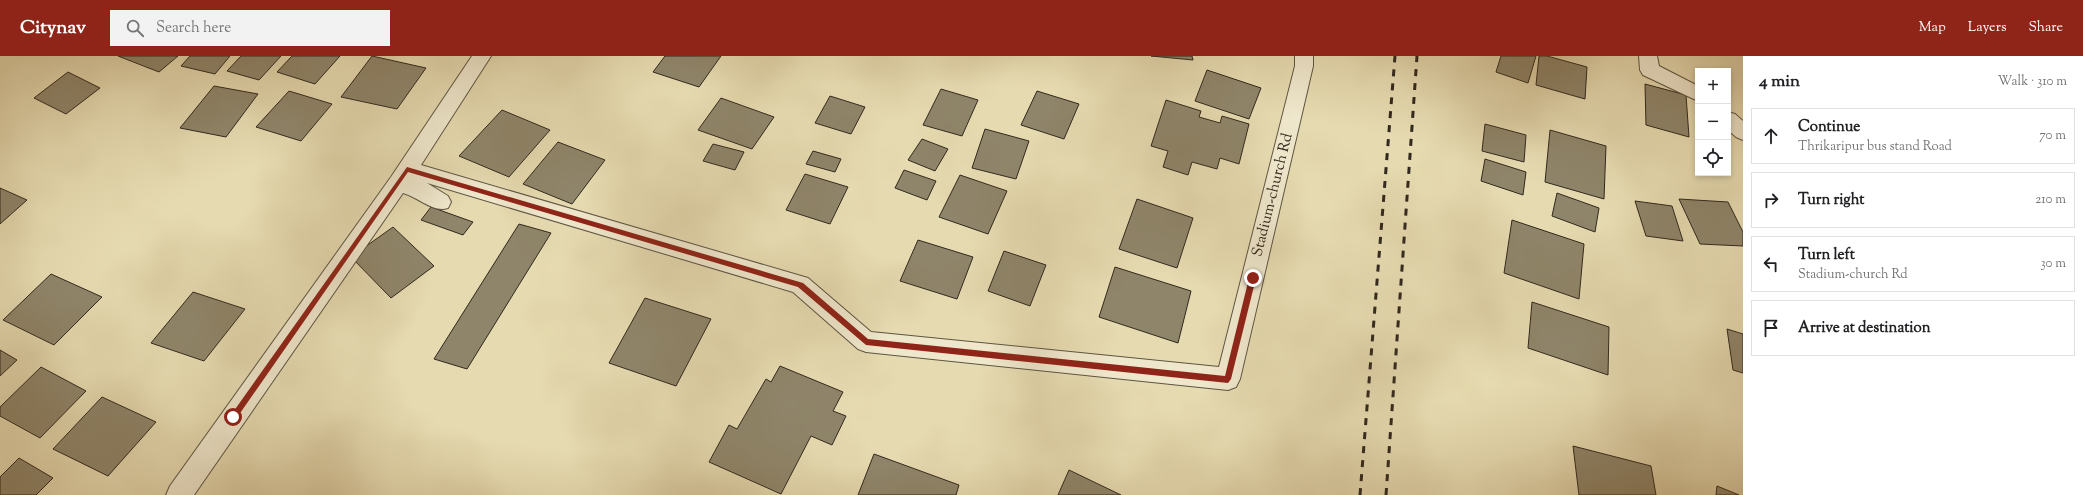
<!DOCTYPE html>
<html lang="en">
<head>
<meta charset="utf-8">
<style>
  :root { --surface:#fff; --page:#f2f2f2; --text:#202124; --muted:#757577; --line:#e0e0e0; --accent:#8f2418 }
  body { margin:0; font-family:"Sorts Mill Goudy",serif; background:var(--page); color:var(--text) }
  .controls { position:absolute; right:12px; top:12px; display:grid; overflow:hidden; border-radius:0px; box-shadow:0 2px 6px #0003 }
  .controls button { width:36px; height:36px; display:grid; place-items:center; padding:0; border:0; border-bottom:1px solid var(--line); background:var(--surface); color:var(--text); font:20px sans-serif }
  .stop { position:absolute; width:12px; height:12px; margin:-9px; border:3px solid #8f2418; border-radius:50%; background:#fff }
  .stop.end { background:#8f2418; border-color:#fff; box-shadow:0 1px 4px #0008 }
  .list { margin:0; padding:0; list-style:none }
  h2 { display:flex; justify-content:space-between; align-items:center; height:52px; margin:0; padding:0 16px; font-size:17px }
  h2 small { font-size:13px; font-weight:400; color:var(--muted) }
  .list li { display:grid; grid-template-columns:26px 1fr auto; gap:12px; align-items:center; box-sizing:border-box; height:56px; margin:0 8px 8px; padding:0 8px; border:1px solid var(--line); border-radius:0px }
  .list b { display:block; font-size:15px; white-space:nowrap }
  .list p { margin:0; font-size:13px; white-space:nowrap; color:var(--muted) }
  .list em { font-size:13px; font-style:normal; color:var(--muted) }
  .icon { flex:none; width:22px; height:22px; fill:none; stroke:currentColor; stroke-width:2; stroke-linecap:round; stroke-linejoin:round }
  .map { position:relative; flex:none; width:1743px; height:439px; overflow:hidden }
  header { display:flex; align-items:center; gap:24px; box-sizing:border-box; height:56px; padding:0 20px; background:var(--accent); color:#fff }
  header strong { font-size:19px }
  nav { display:flex; gap:22px; margin-inline-start:auto; font-size:14px }
  .search { width:280px; height:36px; background:var(--page); display:flex; align-items:center; gap:10px; box-sizing:border-box; padding:0 14px; border-radius:0px; color:var(--muted); font-size:15px }
  main { display:flex }
  aside { flex:1; background:var(--surface) }
  .map>svg:first-child { display:block }
  .building { fill:#8f856a; stroke:#31291e }
  .lines { fill:none; stroke-linecap:round; stroke-linejoin:round }
  .minor-casing { stroke:#5e5542; stroke-width:2 }
  .minor { fill:#efe7cc; fill-rule:evenodd }
  .rail { stroke:#31291e; stroke-width:3; stroke-dasharray:7 7; stroke-linecap:butt }
  .route { fill:#8f2418 }
  .labels { text-anchor:middle; dominant-baseline:central; stroke-width:3; stroke-linejoin:round; paint-order:stroke }
  .street-label { font-size:15px; fill:#31291e; stroke:#efe7cc }
</style>
</head>
<body>
<header>
<strong>Citynav</strong>
<div class="search"><svg class="icon" aria-label="search" viewBox="0 0 24 24"><circle cx="10" cy="10" r="6"/><path d="M15 15l6 6"/></svg>Search here</div>
<nav><a>Map</a><a>Layers</a><a>Share</a></nav>
</header>
<main>
<div class="map">
<svg width="1743" height="439" viewBox="0 0 1743 439">
  <rect width="100%" height="100%" fill="#e6dab0"/>
  <filter id="stains"><feTurbulence type="fractalNoise" baseFrequency=".005" numOctaves="4"/><feColorMatrix values="0 0 0 0 .2 0 0 0 0 .09 0 0 0 0 .02 0 0 0 .5 -.17"/></filter>
  <radialGradient id="worn" r=".72"><stop offset=".6" stop-color="#630" stop-opacity="0"/><stop offset="1" stop-color="#630" stop-opacity=".3"/></radialGradient>
  <g class="building">
    <path d="M 118,0 L 178,0 L 159,16 Z"/>
    <path d="M 190,0 L 230,0 L 215,18 L 181,10 Z"/>
    <path d="M 241,0 L 281,0 L 259,24 L 227,15 Z"/>
    <path d="M 292,0 L 340,0 L 315,28 L 277,16 Z"/>
    <path d="M 372,0 L 426,12 L 397,53 L 341,41 Z"/>
    <path d="M 665,0 L 721,0 L 699,31 L 653,16 Z"/>
    <path d="M 1151,0 L 1192,0 L 1193,4 Z"/>
    <path d="M 1501,0 L 1536,0 L 1528,27 L 1496,16 Z"/>
    <path d="M 1539,0 L 1547,0 L 1587,11 L 1585,43 L 1536,29 Z"/>
    <path d="M 1207,14 L 1261,32 L 1249,63 L 1195,45 Z"/>
    <path d="M 68,16 L 100,32 L 66,58 L 34,42 Z"/>
    <path d="M 1645,28 L 1686,39 L 1689,81 L 1646,69 Z"/>
    <path d="M 214,30 L 258,38 L 226,81 L 180,72 Z"/>
    <path d="M 941,33 L 978,44 L 962,80 L 923,69 Z"/>
    <path d="M 289,35 L 332,48 L 301,85 L 256,71 Z"/>
    <path d="M 1037,35 L 1079,48 L 1064,83 L 1021,69 Z"/>
    <path d="M 830,40 L 865,51 L 851,78 L 815,67 Z"/>
    <path d="M 721,42 L 774,61 L 752,93 L 698,74 Z"/>
    <path d="M 1166,44 L 1201,55 L 1199,61 L 1220,67 L 1222,60 L 1249,68 L 1239,108 L 1220,102 L 1217,113 L 1192,106 L 1188,119 L 1163,111 L 1168,95 L 1151,90 Z"/>
    <path d="M 502,54 L 550,74 L 509,121 L 459,100 Z"/>
    <path d="M 1485,68 L 1526,79 L 1524,106 L 1482,95 Z"/>
    <path d="M 985,73 L 1029,85 L 1016,123 L 972,112 Z"/>
    <path d="M 1550,74 L 1606,90 L 1604,143 L 1545,126 Z"/>
    <path d="M 922,83 L 948,93 L 935,115 L 908,104 Z"/>
    <path d="M 558,86 L 605,104 L 572,148 L 523,128 Z"/>
    <path d="M 713,88 L 744,96 L 735,114 L 703,105 Z"/>
    <path d="M 813,95 L 841,103 L 835,116 L 806,108 Z"/>
    <path d="M 1485,103 L 1526,116 L 1523,139 L 1481,125 Z"/>
    <path d="M 904,114 L 936,125 L 927,144 L 895,132 Z"/>
    <path d="M 805,118 L 848,131 L 830,168 L 786,154 Z"/>
    <path d="M 960,119 L 1007,135 L 988,178 L 939,161 Z"/>
    <path d="M 0,132 L 27,144 L 0,168 Z"/>
    <path d="M 1557,137 L 1599,152 L 1595,176 L 1552,160 Z"/>
    <path d="M 1137,143 L 1193,162 L 1177,212 L 1119,193 Z"/>
    <path d="M 1679,143 L 1728,146 L 1743,176 L 1743,190 L 1700,188 Z"/>
    <path d="M 1635,145 L 1672,150 L 1683,185 L 1646,180 Z"/>
    <path d="M 431,151 L 473,166 L 463,179 L 421,164 Z"/>
    <path d="M 1512,164 L 1584,188 L 1579,243 L 1504,217 Z"/>
    <path d="M 519,168 L 551,177 L 467,313 L 434,303 Z"/>
    <path d="M 393,171 L 434,210 L 391,242 L 351,201 Z"/>
    <path d="M 918,184 L 973,201 L 957,243 L 900,225 Z"/>
    <path d="M 1004,195 L 1046,209 L 1030,250 L 988,235 Z"/>
    <path d="M 1115,211 L 1191,235 L 1178,287 L 1099,261 Z"/>
    <path d="M 51,218 L 102,241 L 54,289 L 3,264 Z"/>
    <path d="M 193,236 L 245,253 L 204,305 L 151,287 Z"/>
    <path d="M 645,242 L 711,263 L 676,330 L 609,307 Z"/>
    <path d="M 1532,246 L 1609,271 L 1608,319 L 1528,292 Z"/>
    <path d="M 1727,273 L 1743,278 L 1743,317 L 1733,314 Z"/>
    <path d="M 0,294 L 17,304 L 0,320 Z"/>
    <path d="M 780,310 L 843,336 L 833,355 L 846,360 L 832,389 L 811,380 L 781,438 L 709,406 L 729,369 L 737,373 L 766,323 L 771,326 Z"/>
    <path d="M 41,311 L 86,335 L 40,382 L 0,360 L 0,351 Z"/>
    <path d="M 102,341 L 156,366 L 108,420 L 53,393 Z"/>
    <path d="M 1573,390 L 1651,410 L 1656,439 L 1579,439 Z"/>
    <path d="M 874,398 L 959,429 L 956,439 L 858,439 Z"/>
    <path d="M 19,402 L 53,422 L 36,439 L 0,439 L 0,421 Z"/>
    <path d="M 1069,414 L 1121,439 L 1058,439 Z"/>
    <path d="M 1717,430 L 1739,439 L 1716,439 Z"/>
  </g>
  <g class="lines">
    <defs>
      <g id="minor">
        <path d="M 472,0 L 491,0 L 421,109 L 808,222 L 871,276 L 1219,311 L 1295,10 L 1295,0 L 1313,0 L 1313,10 L 1240,323 L 1236,331 L 1228,334 L 866,296 L 858,293 L 793,236 L 427,127 L 448,140 L 451,146 L 448,152 C 433,157 418,141 403,137 L 194,439 L 166,439 L 170,430 L 391,121 Z"/>
        <path d="M 1639,0 L 1657,0 L 1659,10 L 1698,30 L 1698,45 L 1643,19 L 1640,14 Z"/>
        <path d="M 1728,56 L 1735,58 L 1743,65 L 1743,84 L 1736,81 L 1728,74 Z"/>
      </g>
    </defs>
    <use href="#minor" class="minor-casing"/>
    <use href="#minor" class="minor"/>
    <g class="rail">
      <path d="M 1360,439 L 1395,0"/>
      <path d="M 1386,439 L 1417,0"/>
    </g>
  </g>
  <path class="route" d="M 407,111 L 803,227 L 868,283 L 1225,320 L 1249,222 L 1253,219 L 1256,222 L 1231,323 L 1228,327 L 866,289 L 798,231 L 408,116 L 236,363 L 231,363 L 231,359 Z"/>
  <g class="labels">
    <g class="street-label">
      <text transform="translate(1273 139) rotate(-76)">Stadium-church Rd</text>
    </g>
  </g>
  <rect width="100%" height="100%" filter="url(#stains)"/>
  <rect width="100%" height="100%" fill="url(#worn)"/>
</svg>
<div class="controls">
<button>+</button>
<button>−</button>
<button><svg class="icon" aria-label="locate" viewBox="0 0 24 24"><circle cx="12" cy="12" r="6"/><path d="M12 2v4M12 18v4M2 12h4M18 12h4"/></svg></button>
</div>
<div class="stop" style="left:233px;top:361px"></div>
<div class="stop end" style="left:1253px;top:222px"></div>
</div>
<aside>
<h2>4 min<small>Walk · 310 m</small></h2>
<ul class="list">
<li><svg class="icon" aria-label="ahead" viewBox="0 0 24 24"><path d="M12 20V5M6 11l6-6 6 6"/></svg><div><b>Continue</b><p>Thrikaripur bus stand Road</p></div><em>70 m</em></li>
<li><svg class="icon" aria-label="right" viewBox="0 0 24 24"><path d="M7 20v-9h11M14 6l5 5-5 5"/></svg><div><b>Turn right</b></div><em>210 m</em></li>
<li><svg class="icon" aria-label="left" viewBox="0 0 24 24"><path d="M17 20v-9H6M10 6l-5 5 5 5"/></svg><div><b>Turn left</b><p>Stadium-church Rd</p></div><em>30 m</em></li>
<li><svg class="icon" aria-label="arrive" viewBox="0 0 24 24"><path d="M6 21V4h12l-3 4 3 4H6"/></svg><div><b>Arrive at destination</b></div></li>
</ul>
</aside>
</main>
</body>
</html>
